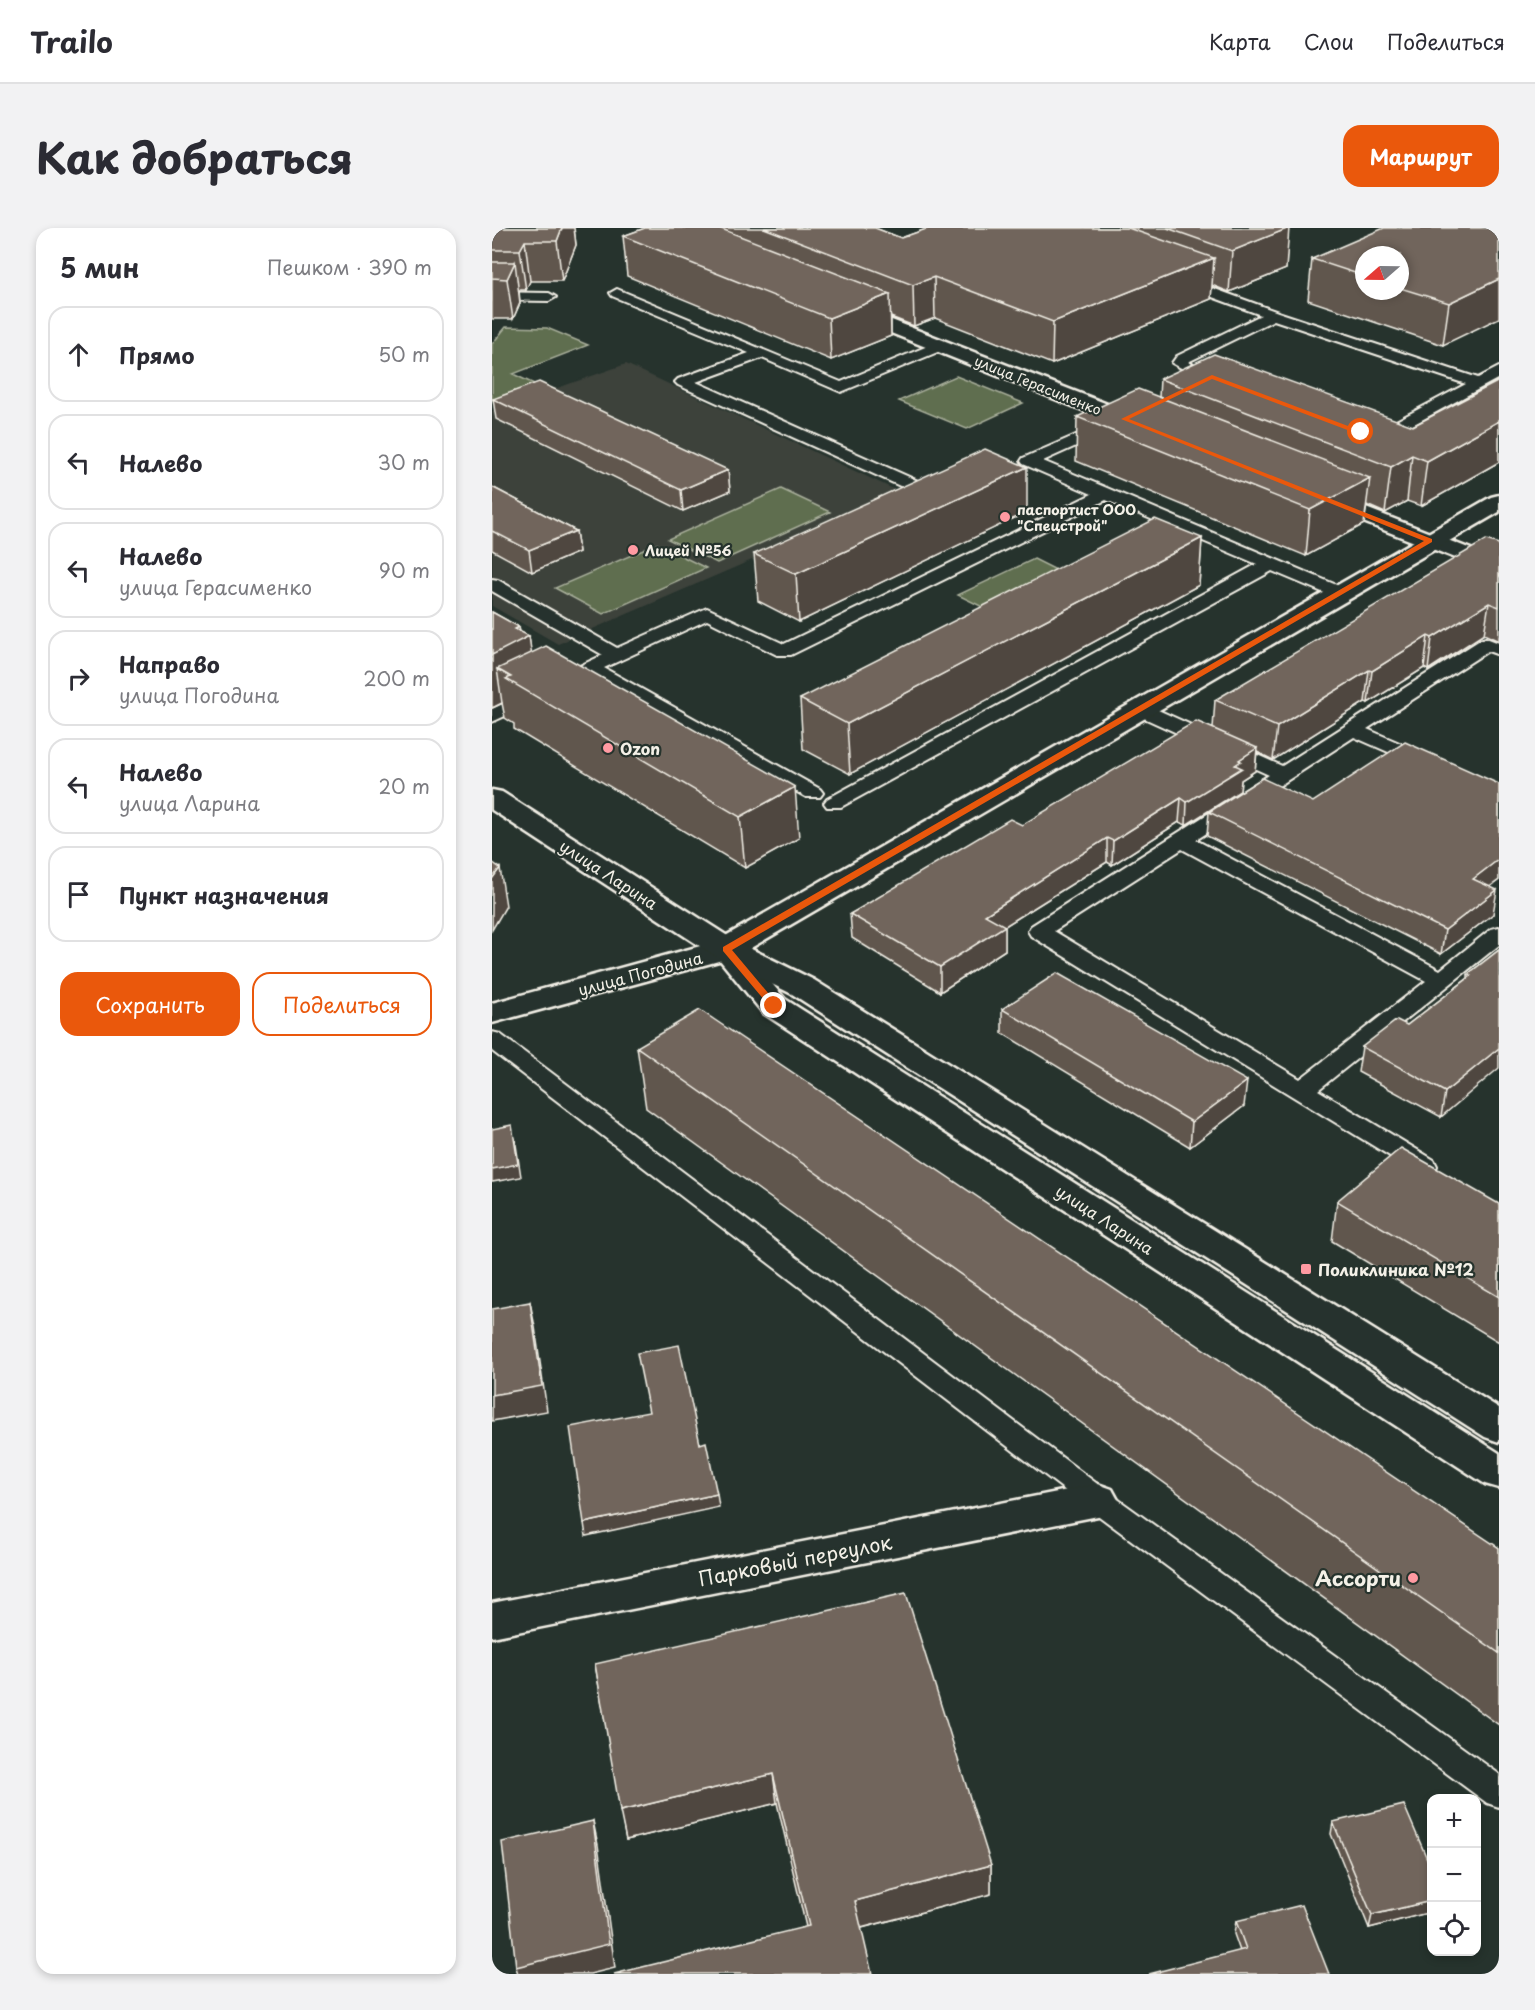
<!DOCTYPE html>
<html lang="ru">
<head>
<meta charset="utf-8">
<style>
  :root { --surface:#fff; --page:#f2f2f3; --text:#2b2b33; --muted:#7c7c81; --line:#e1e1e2; --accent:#ea580c }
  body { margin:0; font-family:"Playpen Sans",sans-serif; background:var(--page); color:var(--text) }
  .controls { position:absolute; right:18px; bottom:18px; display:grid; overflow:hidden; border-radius:12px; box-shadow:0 3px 9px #0003 }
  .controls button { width:54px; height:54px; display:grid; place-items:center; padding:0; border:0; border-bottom:2px solid var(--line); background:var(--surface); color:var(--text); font:30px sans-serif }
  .compass { position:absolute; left:863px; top:18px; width:54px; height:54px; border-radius:50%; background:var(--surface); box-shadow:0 3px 9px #0003; rotate:250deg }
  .stop { position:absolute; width:18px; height:18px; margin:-14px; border:4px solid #ea580c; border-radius:50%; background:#fff }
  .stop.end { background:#ea580c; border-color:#fff; box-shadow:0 2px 6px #0008 }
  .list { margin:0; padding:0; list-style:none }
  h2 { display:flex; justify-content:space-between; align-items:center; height:78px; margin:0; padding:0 24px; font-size:26px }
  h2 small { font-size:20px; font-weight:400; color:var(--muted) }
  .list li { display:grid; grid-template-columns:39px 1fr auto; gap:18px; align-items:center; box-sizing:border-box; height:96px; margin:0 12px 12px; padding:0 12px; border:2px solid var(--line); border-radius:18px }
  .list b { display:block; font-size:22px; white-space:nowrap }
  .list p { margin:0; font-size:20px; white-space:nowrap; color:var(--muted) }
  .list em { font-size:20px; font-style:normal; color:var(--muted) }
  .actions { display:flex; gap:12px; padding:18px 24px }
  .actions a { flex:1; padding:14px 0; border:2px solid var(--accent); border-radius:18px; text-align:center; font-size:21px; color:var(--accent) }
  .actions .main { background:var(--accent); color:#fff }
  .icon { flex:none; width:33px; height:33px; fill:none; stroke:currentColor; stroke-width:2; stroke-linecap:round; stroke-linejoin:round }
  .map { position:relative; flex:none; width:1007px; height:1746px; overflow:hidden; border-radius:18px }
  header { display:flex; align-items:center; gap:36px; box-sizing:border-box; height:84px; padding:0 30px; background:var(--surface); border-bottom:2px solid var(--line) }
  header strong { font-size:28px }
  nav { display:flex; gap:33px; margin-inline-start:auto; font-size:21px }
  .intro { display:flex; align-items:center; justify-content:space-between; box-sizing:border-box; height:144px; padding:0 36px }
  h1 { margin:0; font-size:42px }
  .button { padding:15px 27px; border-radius:18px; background:var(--accent); color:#fff; font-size:21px; font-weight:700 }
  main { display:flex; gap:36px; padding:0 36px }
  aside { flex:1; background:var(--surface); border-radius:18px; box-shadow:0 3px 9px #0003 }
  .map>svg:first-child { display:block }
  .built { fill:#3c423b }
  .green { fill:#5f6e50; stroke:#aab09c; stroke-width:1.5 }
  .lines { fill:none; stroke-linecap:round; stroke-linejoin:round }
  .service-casing { stroke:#f4f1e8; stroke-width:4 }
  .minor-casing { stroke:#f4f1e8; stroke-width:5 }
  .tertiary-casing { stroke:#f4f1e8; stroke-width:5 }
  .secondary-casing { stroke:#f4f1e8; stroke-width:5 }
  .service { fill:#26332d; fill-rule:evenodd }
  .minor { fill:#26332d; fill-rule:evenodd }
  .tertiary { fill:#26332d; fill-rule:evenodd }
  .secondary { fill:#26332d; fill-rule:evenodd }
  .wall { fill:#61574e; stroke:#f4f1e8; stroke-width:1.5; fill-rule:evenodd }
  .shaded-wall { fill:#4f4740; stroke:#f4f1e8; stroke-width:1.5 }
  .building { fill:#71655b; stroke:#f4f1e8; stroke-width:1.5 }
  .route { fill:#ea580c }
  .poi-dot { fill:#ff9aa2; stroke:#26332d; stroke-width:2 }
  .labels { text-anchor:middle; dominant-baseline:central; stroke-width:4.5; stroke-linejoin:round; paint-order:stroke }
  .far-street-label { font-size:14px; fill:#f4f1e8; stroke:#26332d }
  .far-poi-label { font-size:14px; font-weight:bold; fill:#f4f1e8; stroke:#26332d; text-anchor:start }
  .poi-label { font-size:16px; font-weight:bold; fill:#f4f1e8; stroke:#26332d; text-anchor:start }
  .street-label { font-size:16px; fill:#f4f1e8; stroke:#26332d }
  .near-street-label { font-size:20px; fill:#f4f1e8; stroke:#26332d }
  .near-poi-label { font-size:20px; font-weight:bold; fill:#f4f1e8; stroke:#26332d; text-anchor:end }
</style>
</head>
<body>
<header>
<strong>Trailo</strong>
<nav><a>Карта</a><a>Слои</a><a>Поделиться</a></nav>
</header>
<div class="intro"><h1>Как добраться</h1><a class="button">Маршрут</a></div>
<main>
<aside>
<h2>5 мин<small>Пешком · 390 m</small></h2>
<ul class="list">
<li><svg class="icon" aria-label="ahead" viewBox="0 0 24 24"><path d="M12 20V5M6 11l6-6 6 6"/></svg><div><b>Прямо</b></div><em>50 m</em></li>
<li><svg class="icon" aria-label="left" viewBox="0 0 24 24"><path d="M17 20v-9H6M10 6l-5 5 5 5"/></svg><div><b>Налево</b></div><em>30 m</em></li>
<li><svg class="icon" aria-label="left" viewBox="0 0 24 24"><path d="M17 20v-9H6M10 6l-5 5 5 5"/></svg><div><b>Налево</b><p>улица Герасименко</p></div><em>90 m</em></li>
<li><svg class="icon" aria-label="right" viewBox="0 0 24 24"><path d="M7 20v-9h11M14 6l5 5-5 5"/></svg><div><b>Направо</b><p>улица Погодина</p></div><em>200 m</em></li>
<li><svg class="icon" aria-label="left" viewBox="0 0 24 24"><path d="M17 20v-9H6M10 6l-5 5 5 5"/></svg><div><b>Налево</b><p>улица Ларина</p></div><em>20 m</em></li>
<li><svg class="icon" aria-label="arrive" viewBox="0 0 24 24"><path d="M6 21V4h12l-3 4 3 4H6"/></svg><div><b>Пункт назначения</b></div></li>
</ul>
<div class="actions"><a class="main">Сохранить</a><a>Поделиться</a></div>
</aside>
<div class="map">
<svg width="1007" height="1746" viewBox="0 0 1007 1746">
  <rect width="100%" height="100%" fill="#26332d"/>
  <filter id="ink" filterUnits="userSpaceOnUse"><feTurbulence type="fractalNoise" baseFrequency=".0167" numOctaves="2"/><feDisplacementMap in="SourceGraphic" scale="12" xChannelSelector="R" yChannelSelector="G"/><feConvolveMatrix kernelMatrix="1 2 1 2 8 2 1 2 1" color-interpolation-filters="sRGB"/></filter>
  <g filter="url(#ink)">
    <path class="built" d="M 134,136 L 412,266 L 66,416 L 0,378 L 0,183 Z"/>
    <g class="green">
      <path d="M 14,99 L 55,100 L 96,117 L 21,146 L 42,156 L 0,172 L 0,116 Z"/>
      <path d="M 464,148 L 531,175 L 475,201 L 407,173 Z"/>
      <path d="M 289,261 L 338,284 L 225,335 L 176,311 Z"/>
      <path d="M 165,316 L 214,340 L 111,386 L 63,360 Z"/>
      <path d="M 542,331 L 588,354 L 513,390 L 466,367 Z"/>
    </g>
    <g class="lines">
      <defs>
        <g id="service">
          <path d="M 690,49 L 786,84 L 986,150 L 1007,139 L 1007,150 L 900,208 L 883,212 L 877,210 L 875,207 L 877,204 L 889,201 L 974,156 L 782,92 L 696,134 L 725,146 L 728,149 L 723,153 L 713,153 L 680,135 L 685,128 L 769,87 L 685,56 L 683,53 L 685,50 Z"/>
          <path d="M 125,61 L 349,154 L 443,115 L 453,115 L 455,118 L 453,121 L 349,164 L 270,130 L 204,154 L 453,265 L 455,269 L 447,274 L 441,273 L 186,157 L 183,154 L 186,151 L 257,125 L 120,68 L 118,65 Z"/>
          <path d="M 0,64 L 57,65 L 64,69 L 57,73 L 0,72 Z"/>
          <path d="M 616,193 L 624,198 L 622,201 L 551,233 L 854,361 L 857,365 L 854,369 L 842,369 L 780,343 L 349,579 L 335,579 L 332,575 L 335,571 L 765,336 L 614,272 L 299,427 L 285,427 L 215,392 L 112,440 L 328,561 L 331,565 L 328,569 L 314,569 L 98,447 L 88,451 L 81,449 L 79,445 L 81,441 L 111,427 L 0,363 L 0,351 L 6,352 L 125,420 L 215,380 L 292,416 L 600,266 L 531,236 L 529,233 L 531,230 Z"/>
          <path d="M 994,410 L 1007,415 L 1007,427 L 996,423 L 875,501 L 940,529 L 943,533 L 940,537 L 926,537 L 862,509 L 704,612 L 948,742 L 999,701 L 1007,699 L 1007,717 L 826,862 L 942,932 L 945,938 L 942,944 L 933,946 L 924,944 L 539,708 L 536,703 L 539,698 L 777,547 L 641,485 L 638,481 L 641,477 L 655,477 L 790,538 L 988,412 ZM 690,621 L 934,753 L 808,851 L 562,703 Z"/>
          <path d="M 41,462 L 48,464 L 51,468 L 48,472 L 0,494 L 0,481 Z"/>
          <path d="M 0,804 L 8,806 L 616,1264 L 1007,1546 L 1007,1579 L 995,1575 L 596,1280 L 0,823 Z"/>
        </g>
        <g id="minor">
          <path d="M 356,75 L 654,191 L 657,196 L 654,201 L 646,202 L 638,201 L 349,85 L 346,81 L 349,77 Z"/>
          <path d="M 833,264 L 1007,332 L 1007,347 L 825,276 L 822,271 L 825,266 Z"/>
          <path d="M 234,712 L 245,714 L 293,771 L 1007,1225 L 1007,1260 L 993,1256 L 271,785 L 219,721 L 223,714 Z"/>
          <path d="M 606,1256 L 620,1261 L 626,1272 L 620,1283 L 606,1288 L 0,1409 L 0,1375 Z"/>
        </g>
        <path id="tertiary" d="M 1007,267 L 1007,284 L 245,728 L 0,795 L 0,775 L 223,714 L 999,269 Z"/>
        <path id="secondary" d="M 0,562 L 10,564 L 245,714 L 322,752 L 1007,1180 L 1007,1214 L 993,1209 L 300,766 L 223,728 L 0,582 Z"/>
      </defs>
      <use href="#service" class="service-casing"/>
      <use href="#minor" class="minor-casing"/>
      <use href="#tertiary" class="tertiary-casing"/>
      <use href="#secondary" class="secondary-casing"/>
      <use href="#service" class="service"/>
      <use href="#minor" class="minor"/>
      <use href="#tertiary" class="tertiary"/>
      <use href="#secondary" class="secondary"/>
    </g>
    <g class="wall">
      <path d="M 0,0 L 82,0 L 84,17 L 70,53 L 38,53 L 34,62 L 27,62 L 28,75 L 21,91 L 0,91 Z"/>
      <path d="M 153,0 L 383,0 L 409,10 L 437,0 L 796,0 L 794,41 L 737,64 L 720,57 L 719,71 L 560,136 L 443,90 L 422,98 L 399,89 L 399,108 L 339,132 L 135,48 L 131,8 Z"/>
      <path d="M 1007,0 L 951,117 L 816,72 L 820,31 ZM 872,27 L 908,27 L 908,63 L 872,63 Z"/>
      <path d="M 668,151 L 921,198 L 1007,153 L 1007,234 L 929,278 L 915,273 L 893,285 L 875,277 L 872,296 L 814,328 L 584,233 L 585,189 L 667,169 Z"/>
      <path d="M 1,171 L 236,242 L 238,263 L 191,283 L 4,191 Z"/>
      <path d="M 0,259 L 84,303 L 87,324 L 40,344 L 0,322 Z"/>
      <path d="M 535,284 L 307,394 L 266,373 L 262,326 Z"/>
      <path d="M 710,310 L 707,357 L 358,546 L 311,521 L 308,471 Z"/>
      <path d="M 1007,316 L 1007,413 L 992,406 L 936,442 L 932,440 L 876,475 L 873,474 L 781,532 L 765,524 L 763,543 L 749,552 L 748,563 L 694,597 L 687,594 L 620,637 L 615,634 L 513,698 L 513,722 L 448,764 L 360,710 L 358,686 L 530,597 L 721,500 L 723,472 Z"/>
      <path d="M 0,384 L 27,399 L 28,404 L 37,408 L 39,425 L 307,610 L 253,640 L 22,501 L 22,496 L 13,490 L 10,475 L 0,480 Z"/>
      <path d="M 1007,556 L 1007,652 L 998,659 L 1001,686 L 949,726 L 715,608 L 717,584 Z"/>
      <path d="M 1007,722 L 949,889 L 866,844 L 870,819 L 915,797 L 976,750 L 976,746 Z"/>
      <path d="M 510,781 L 752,878 L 698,919 L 510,805 Z"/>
      <path d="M 145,819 L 1007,1320 L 1007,1497 L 154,880 Z"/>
      <path d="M 845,973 L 1007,976 L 1007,1114 L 840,1013 Z"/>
      <path d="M 103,1436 L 499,1637 L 499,1666 L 370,1700 L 314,1699 L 285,1575 L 134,1612 Z"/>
      <path d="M 841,1594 L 939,1640 L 939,1684 L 877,1700 L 839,1606 Z"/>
      <path d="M 744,1693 L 837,1746 L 748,1723 L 742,1706 Z"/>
    </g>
    <g class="shaded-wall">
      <path d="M 70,0 L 82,0 L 84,17 L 70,53 L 65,13 Z"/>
      <path d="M 797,0 L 794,41 L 737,64 L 740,23 Z"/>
      <path d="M 33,13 L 38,53 L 34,62 L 28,22 Z"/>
      <path d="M 722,30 L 719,71 L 560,136 L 561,94 Z"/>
      <path d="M 23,34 L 28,75 L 21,91 L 15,51 Z"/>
      <path d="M 442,49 L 443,90 L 422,98 L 421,57 Z"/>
      <path d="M 1007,51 L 1007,90 L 951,117 L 957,75 Z"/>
      <path d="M 398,66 L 399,108 L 339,132 L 337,90 Z"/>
      <path d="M 1007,193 L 1007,234 L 929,278 L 935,233 Z"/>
      <path d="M 920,227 L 915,273 L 893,285 L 899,239 Z"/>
      <path d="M 535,239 L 535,284 L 307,394 L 304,346 Z"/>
      <path d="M 236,242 L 238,263 L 191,283 L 189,262 Z"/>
      <path d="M 878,250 L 872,296 L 814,328 L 818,282 Z"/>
      <path d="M 84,303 L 87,324 L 40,344 L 37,322 Z"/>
      <path d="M 710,310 L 707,357 L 358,546 L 355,496 Z"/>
      <path d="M 997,375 L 992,406 L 936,442 L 940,410 Z"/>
      <path d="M 27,399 L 29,412 L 37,408 L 44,457 L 19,449 L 5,441 L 10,475 L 0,480 L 0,427 L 23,401 Z"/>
      <path d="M 936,408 L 932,440 L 876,475 L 880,443 Z"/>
      <path d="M 877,442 L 873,474 L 781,532 L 785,499 Z"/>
      <path d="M 765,520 L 763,543 L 749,552 L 748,563 L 694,597 L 695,574 L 743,537 L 747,532 Z"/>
      <path d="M 303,559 L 307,610 L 253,640 L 248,589 Z"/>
      <path d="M 689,570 L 687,594 L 620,637 L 621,613 Z"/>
      <path d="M 615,610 L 615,634 L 513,698 L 513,722 L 448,764 L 448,739 L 493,687 Z"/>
      <path d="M 1007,631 L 1007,652 L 977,674 L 981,651 Z"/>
      <path d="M 8,640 L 14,678 L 0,702 L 0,651 Z"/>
      <path d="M 1005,662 L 1001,686 L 949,726 L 953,702 Z"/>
      <path d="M 1007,820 L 1007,840 L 949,889 L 953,864 Z"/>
      <path d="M 755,853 L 752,878 L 698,919 L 700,894 Z"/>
      <path d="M 23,910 L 29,949 L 0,954 L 0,941 Z"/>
      <path d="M 38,1074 L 43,1099 L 55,1183 L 0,1193 L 0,1167 Z"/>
      <path d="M 225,1266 L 227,1279 L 94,1308 L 92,1295 Z"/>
      <path d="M 281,1546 L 285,1575 L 134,1612 L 128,1583 Z"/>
      <path d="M 101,1593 L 106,1617 L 123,1740 L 98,1746 L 26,1746 L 24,1739 Z"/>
      <path d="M 499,1637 L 499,1666 L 365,1701 L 363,1673 Z"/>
      <path d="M 939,1673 L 939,1684 L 877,1700 L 880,1687 Z"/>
    </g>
    <g class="building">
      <path d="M 0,0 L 70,0 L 65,13 L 33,13 L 28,22 L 0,22 Z"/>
      <path d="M 153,0 L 227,0 L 398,66 L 337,90 L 131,8 Z"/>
      <path d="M 272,0 L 383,0 L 409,10 L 437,0 L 636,0 L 722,30 L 561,94 L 442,49 L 421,57 Z"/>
      <path d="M 675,0 L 797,0 L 740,23 Z"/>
      <path d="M 892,0 L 1007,0 L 1007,51 L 957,75 L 908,60 L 908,27 L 872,27 L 872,48 L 820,31 Z"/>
      <path d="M 0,34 L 23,34 L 15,51 L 0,50 Z"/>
      <path d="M 722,126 L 921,198 L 1007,153 L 1007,193 L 935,233 L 920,227 L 899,239 L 668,151 Z"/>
      <path d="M 47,154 L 236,242 L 189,262 L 1,171 Z"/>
      <path d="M 646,161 L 878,250 L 818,282 L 585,189 Z"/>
      <path d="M 493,221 L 535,239 L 304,346 L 262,326 Z"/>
      <path d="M 0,259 L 84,303 L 37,322 L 0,303 Z"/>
      <path d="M 663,291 L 710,310 L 355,496 L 308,471 Z"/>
      <path d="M 994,312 L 1007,316 L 1007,379 L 997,375 L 940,410 L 936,408 L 880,443 L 877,442 L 785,499 L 723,472 Z"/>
      <path d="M 0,384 L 27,399 L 23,401 L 37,408 L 0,427 Z"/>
      <path d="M 54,418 L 303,559 L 248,589 L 14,451 L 19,449 L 5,441 Z"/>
      <path d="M 704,493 L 765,520 L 747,532 L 749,533 L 743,537 L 750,540 L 695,574 L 689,570 L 621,613 L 615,610 L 493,687 L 513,698 L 448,739 L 358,686 L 518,591 L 530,597 Z"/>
      <path d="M 913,514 L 1007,556 L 1007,631 L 981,651 L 1005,662 L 953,702 L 717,584 L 770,550 L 821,574 Z"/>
      <path d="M 0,634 L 8,640 L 0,651 Z"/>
      <path d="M 1007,722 L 1007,820 L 953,864 L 870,819 L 905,792 L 915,797 L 979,748 L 976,746 Z"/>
      <path d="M 565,745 L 755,853 L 700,894 L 510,781 Z"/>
      <path d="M 208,782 L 1007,1320 L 1007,1425 L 145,819 Z"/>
      <path d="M 20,897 L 26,936 L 0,941 L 0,901 Z"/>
      <path d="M 909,920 L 1007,976 L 1007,1069 L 845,973 Z"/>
      <path d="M 38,1074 L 50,1158 L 0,1167 L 0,1081 Z"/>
      <path d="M 187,1117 L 208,1216 L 214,1214 L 225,1266 L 92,1295 L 78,1199 L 157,1184 L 145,1125 Z"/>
      <path d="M 414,1365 L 499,1637 L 363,1673 L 380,1746 L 122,1746 L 317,1698 L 281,1546 L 128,1583 L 103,1436 Z"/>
      <path d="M 912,1577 L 939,1640 L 939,1673 L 880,1687 L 841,1594 Z"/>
      <path d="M 101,1593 L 117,1716 L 24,1739 L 10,1614 Z"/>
      <path d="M 810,1677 L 837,1746 L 657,1746 L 754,1721 L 744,1693 Z"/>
    </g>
  </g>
  <path class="route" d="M 720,147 L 872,204 L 866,206 L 720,151 L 637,191 L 940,311 L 940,314 L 240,722 L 287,778 L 279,780 L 231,723 L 231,719 L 932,313 L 629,191 Z"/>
  <g class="poi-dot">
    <circle cx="513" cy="289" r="6"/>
    <circle cx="141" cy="322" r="6"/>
    <circle cx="116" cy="520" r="6"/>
    <rect x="808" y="1035" width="12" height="12" rx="3"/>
    <circle cx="921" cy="1350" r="6"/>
  </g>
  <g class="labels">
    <g class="far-street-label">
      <text transform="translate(546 157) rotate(22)">улица Герасименко</text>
    </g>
    <g class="far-poi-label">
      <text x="525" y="281">паспортист ООО<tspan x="525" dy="16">"Спецстрой"</tspan></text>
      <text x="153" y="322">Лицей №56</text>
    </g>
    <g class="poi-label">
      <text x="128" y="520">Ozon</text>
      <text x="826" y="1041">Поликлиника №12</text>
    </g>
    <g class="street-label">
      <text transform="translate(117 646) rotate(33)">улица Ларина</text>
      <text transform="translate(148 745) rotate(-15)">улица Погодина</text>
      <text transform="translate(613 991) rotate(33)">улица Ларина</text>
    </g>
    <g class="near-street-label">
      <text transform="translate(303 1332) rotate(-11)">Парковый переулок</text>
    </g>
    <g class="near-poi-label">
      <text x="909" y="1350">Ассорти</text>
    </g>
  </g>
</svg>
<div class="controls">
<button>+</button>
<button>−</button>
<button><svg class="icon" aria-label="locate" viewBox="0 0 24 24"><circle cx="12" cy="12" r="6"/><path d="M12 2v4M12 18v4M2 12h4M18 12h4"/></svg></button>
</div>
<svg class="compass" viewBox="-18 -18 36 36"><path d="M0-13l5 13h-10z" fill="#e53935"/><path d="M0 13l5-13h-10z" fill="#7c7c81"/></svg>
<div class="stop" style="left:869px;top:204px"></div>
<div class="stop end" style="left:282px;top:778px"></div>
</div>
</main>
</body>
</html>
